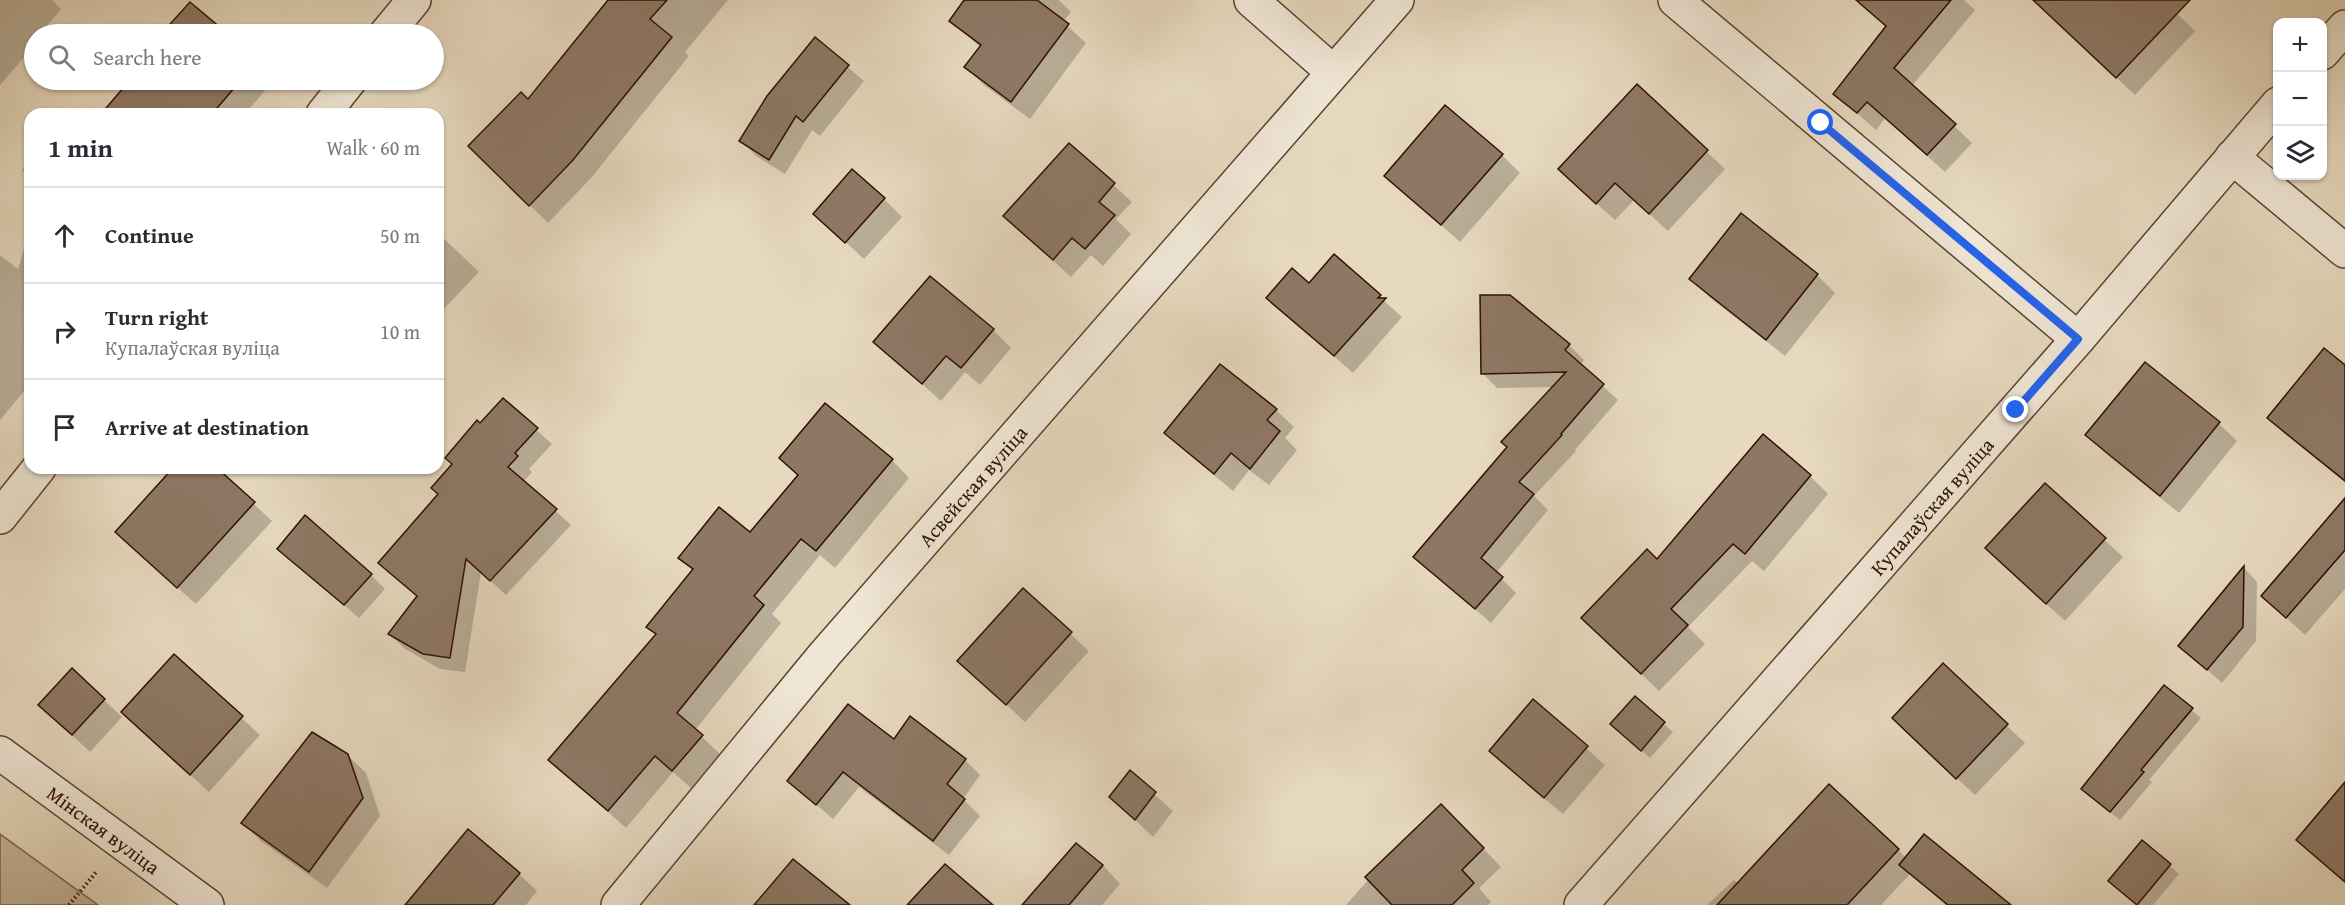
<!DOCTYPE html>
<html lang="en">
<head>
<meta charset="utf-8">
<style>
  :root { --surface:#fff; --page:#f7f7f7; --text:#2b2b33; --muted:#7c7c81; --line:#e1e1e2 }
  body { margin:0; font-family:"Gentium Book Plus",serif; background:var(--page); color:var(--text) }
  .controls { position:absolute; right:18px; top:18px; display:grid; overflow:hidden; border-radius:12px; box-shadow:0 2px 4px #0004 }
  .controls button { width:54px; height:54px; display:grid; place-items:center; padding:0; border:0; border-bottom:2px solid var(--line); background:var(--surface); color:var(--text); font:30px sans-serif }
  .stop { position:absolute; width:18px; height:18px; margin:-14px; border:4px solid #2563eb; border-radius:50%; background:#fff }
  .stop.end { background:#2563eb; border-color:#fff; box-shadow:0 2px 6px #0008 }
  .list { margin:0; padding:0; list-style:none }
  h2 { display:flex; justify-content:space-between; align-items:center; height:78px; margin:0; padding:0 24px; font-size:26px }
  h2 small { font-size:20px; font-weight:400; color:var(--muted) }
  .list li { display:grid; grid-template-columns:39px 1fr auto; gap:18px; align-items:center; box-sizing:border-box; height:96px; padding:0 24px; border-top:2px solid var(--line) }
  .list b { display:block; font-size:22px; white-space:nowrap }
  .list p { margin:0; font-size:20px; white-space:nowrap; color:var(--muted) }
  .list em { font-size:20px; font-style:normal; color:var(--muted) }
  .icon { flex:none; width:33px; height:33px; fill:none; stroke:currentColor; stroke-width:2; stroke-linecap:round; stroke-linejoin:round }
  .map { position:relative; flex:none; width:2345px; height:905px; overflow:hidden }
  .search { position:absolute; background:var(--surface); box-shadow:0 2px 4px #0004; left:24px; top:24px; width:420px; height:66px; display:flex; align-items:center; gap:15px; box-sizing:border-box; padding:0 21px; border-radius:33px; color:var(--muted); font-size:22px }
  .panel { position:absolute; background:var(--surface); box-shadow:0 2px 4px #0004; left:24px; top:108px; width:420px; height:366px; border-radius:18px }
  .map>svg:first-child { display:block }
  .green { fill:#c7b79e; stroke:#7b6351; stroke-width:1.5 }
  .shadow { fill:#0003 }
  .building { fill:#8e7865; stroke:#2f0f04; stroke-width:1.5 }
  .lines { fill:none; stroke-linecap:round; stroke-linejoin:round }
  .street-casing { stroke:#5d4232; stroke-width:36 }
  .path { stroke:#2f0f04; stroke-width:4; stroke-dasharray:1.5 3; stroke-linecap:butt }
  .street { stroke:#efe6d5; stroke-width:33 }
  .route { stroke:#2563eb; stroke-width:8 }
  .labels { text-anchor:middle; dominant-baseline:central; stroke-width:5; stroke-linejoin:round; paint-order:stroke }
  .street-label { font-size:20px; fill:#2f0f04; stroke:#efe6d5 }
</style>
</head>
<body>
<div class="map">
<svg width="2345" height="905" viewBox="0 0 2345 905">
  <rect width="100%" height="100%" fill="#e6d9be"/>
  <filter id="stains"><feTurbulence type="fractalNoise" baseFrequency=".00333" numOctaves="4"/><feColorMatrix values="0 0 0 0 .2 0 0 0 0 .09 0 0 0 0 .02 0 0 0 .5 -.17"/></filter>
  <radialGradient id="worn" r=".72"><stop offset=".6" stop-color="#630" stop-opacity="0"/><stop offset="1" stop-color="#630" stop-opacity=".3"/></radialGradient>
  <path class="green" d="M 0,834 L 98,905 L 0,905 Z"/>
  <g class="shadow">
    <path d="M 0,0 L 52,0 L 61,9 L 40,34 L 34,34 L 34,46 L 0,85 Z"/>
    <path d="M 609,0 L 728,0 L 685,52 L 689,56 L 591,178 L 548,223 L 470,146 L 528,101 Z"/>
    <path d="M 966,0 L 1059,0 L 1071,12 L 1063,22 L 1086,43 L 1030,119 L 984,85 L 966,67 L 981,48 L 951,21 Z"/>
    <path d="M 1856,0 L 1964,0 L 1975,10 L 1912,86 L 1972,143 L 1945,172 L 1885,118 L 1876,130 L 1835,94 L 1887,28 Z"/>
    <path d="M 2037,0 L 2163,0 L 2195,31 L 2135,95 L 2054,19 Z"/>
    <path d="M 190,4 L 226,34 L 166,34 Z"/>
    <path d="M 815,39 L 864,81 L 820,136 L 812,130 L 785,174 L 756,156 L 741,140 Z"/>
    <path d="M 151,80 L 274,80 L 245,114 L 121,114 Z"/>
    <path d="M 1637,86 L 1725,169 L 1668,231 L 1634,200 L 1615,220 L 1578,187 Z"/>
    <path d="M 1069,145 L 1132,202 L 1116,219 L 1131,234 L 1103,266 L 1091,255 L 1071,277 L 1005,216 Z"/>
    <path d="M 1502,155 L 1520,173 L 1460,242 L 1386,176 Z"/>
    <path d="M 30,160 L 30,178 L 22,170 Z"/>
    <path d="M 884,199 L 902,217 L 864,259 L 815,214 Z"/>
    <path d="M 30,229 L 30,384 L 0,420 L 0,255 L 18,269 Z"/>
    <path d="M 438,233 L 479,272 L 438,315 Z"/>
    <path d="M 1334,256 L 1402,317 L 1353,373 L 1268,298 L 1309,285 Z"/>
    <path d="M 1817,275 L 1835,293 L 1785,356 L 1709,297 L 1691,279 Z"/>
    <path d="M 993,330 L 1011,348 L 980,385 L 965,372 L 941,401 L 875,342 Z"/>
    <path d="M 1569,345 L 1584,360 L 1580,365 L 1618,400 L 1575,450 L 1576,451 L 1534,496 L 1548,510 L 1496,573 L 1516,593 L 1491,623 L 1416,557 L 1509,447 L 1554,387 L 1497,388 L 1482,373 Z"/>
    <path d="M 2345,362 L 2345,482 L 2287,436 L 2269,418 Z"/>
    <path d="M 2145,364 L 2219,424 L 2237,441 L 2179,513 L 2105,453 L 2087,435 Z"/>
    <path d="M 503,400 L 552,444 L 529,469 L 532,472 L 523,482 L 571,525 L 506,595 L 481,572 L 465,672 L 440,669 L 405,649 L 390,634 L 418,597 L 380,563 L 440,495 L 454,464 L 480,425 Z"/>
    <path d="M 1276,410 L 1294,427 L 1285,438 L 1297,450 L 1269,485 L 1249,470 L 1233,491 L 1184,450 L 1166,433 Z"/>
    <path d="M 1763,436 L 1810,476 L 1828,494 L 1764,571 L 1752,561 L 1688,627 L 1705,644 L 1659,691 L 1601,635 L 1657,562 Z"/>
    <path d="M 781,458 L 892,460 L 909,478 L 835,568 L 820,555 L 772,614 L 781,623 L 695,730 L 720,754 L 691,788 L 673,772 L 626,828 L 550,760 L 657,635 L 648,626 L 693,571 L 680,557 L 750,534 L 799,476 Z"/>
    <path d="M 175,468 L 215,468 L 272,521 L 196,604 L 135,550 Z"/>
    <path d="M 2045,485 L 2123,557 L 2065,621 L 2005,566 Z"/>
    <path d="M 2345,510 L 2345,589 L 2305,635 L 2263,596 Z"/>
    <path d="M 279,549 L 371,575 L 385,589 L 359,618 Z"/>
    <path d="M 2244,568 L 2257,582 L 2256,641 L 2222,683 L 2180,646 Z"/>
    <path d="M 1023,591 L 1089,651 L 1025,722 L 959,661 Z"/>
    <path d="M 174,657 L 260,735 L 209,792 L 123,712 Z"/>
    <path d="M 1943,665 L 2025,743 L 1975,795 L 1911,735 Z"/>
    <path d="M 2164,687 L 2201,718 L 2149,780 L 2152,782 L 2120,820 L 2092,798 Z"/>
    <path d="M 1635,698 L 1673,732 L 1650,758 L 1621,733 Z"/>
    <path d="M 104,700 L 122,717 L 90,752 L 40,705 Z"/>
    <path d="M 1533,701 L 1605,765 L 1563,814 L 1509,769 L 1491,751 Z"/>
    <path d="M 894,741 L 965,760 L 980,775 L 963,799 L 980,816 L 949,855 L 859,787 L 833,819 L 789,781 Z"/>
    <path d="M 347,755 L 366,773 L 380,816 L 327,888 L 261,841 L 243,823 Z"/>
    <path d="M 1130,773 L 1173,811 L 1153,837 L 1111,797 Z"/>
    <path d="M 2345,785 L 2345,883 L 2298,840 Z"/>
    <path d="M 1459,823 L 1501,867 L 1479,888 L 1491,902 L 1488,905 L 1346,905 L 1369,879 Z"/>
    <path d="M 2142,842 L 2179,874 L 2153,905 L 2138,905 L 2119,889 Z"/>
    <path d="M 1898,850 L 1906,858 L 2007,905 L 1946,905 L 1910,874 L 1881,905 L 1707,905 L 1734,880 L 1739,884 Z"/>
    <path d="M 1101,863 L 1120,884 L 1102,905 L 1024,905 Z"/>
    <path d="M 519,874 L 537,891 L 526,905 L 410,905 Z"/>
  </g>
  <g class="building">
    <path d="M 608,0 L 667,0 L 650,19 L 672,37 L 573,160 L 529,206 L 468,146 L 521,92 L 528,99 Z"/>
    <path d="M 964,0 L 1037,0 L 1069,24 L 1011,102 L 964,67 L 981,45 L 949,21 Z"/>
    <path d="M 1856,0 L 1951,0 L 1894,68 L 1956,124 L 1927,155 L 1867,102 L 1857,113 L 1833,94 L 1886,26 Z"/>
    <path d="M 2033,0 L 2190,0 L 2116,78 Z"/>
    <path d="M 190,2 L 228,34 L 162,33 Z"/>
    <path d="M 815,37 L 849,65 L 803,122 L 796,116 L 769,160 L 739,141 L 767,96 Z"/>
    <path d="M 130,80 L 241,80 L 212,114 L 101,114 Z"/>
    <path d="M 1637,84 L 1708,150 L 1649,214 L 1615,183 L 1596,204 L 1558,169 Z"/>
    <path d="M 1445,105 L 1503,154 L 1441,225 L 1384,176 Z"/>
    <path d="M 1069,143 L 1115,183 L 1099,202 L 1115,215 L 1085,249 L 1072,238 L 1053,260 L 1003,216 Z"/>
    <path d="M 852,169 L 885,198 L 845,243 L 813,214 Z"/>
    <path d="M 1741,213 L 1818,274 L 1766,340 L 1689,279 Z"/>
    <path d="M 1334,254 L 1381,295 L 1378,298 L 1386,298 L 1334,356 L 1266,298 L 1292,268 L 1309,283 Z"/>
    <path d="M 930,276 L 994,329 L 961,368 L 946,356 L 922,384 L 873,342 Z"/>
    <path d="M 1480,295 L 1510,295 L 1570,344 L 1565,350 L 1604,384 L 1561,434 L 1562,435 L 1519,482 L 1534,494 L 1481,558 L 1503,577 L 1475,609 L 1413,557 L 1507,447 L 1501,442 L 1566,372 L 1481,374 Z"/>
    <path d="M 2324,348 L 2345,365 L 2345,481 L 2267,418 Z"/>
    <path d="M 2145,362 L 2220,422 L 2160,496 L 2085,435 Z"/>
    <path d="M 1220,364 L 1277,409 L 1267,420 L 1280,431 L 1250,469 L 1231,453 L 1214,474 L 1164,433 Z"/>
    <path d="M 503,398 L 538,428 L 515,453 L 518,456 L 508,467 L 557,509 L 490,581 L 466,559 L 450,658 L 423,654 L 388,634 L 417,596 L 378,563 L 438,494 L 431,488 L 452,464 L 445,458 L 477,420 L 480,423 Z"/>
    <path d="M 825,403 L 893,459 L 816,551 L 801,539 L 754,596 L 764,605 L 677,713 L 703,735 L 672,771 L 655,756 L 608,811 L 548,760 L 656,634 L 646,627 L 693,569 L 678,558 L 719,507 L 750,532 L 798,475 L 779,458 Z"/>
    <path d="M 1763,434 L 1811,475 L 1745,554 L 1733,544 L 1671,609 L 1688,625 L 1641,674 L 1581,618 L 1647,549 L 1657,559 Z"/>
    <path d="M 173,468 L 217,468 L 255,502 L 177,588 L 115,532 Z"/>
    <path d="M 2045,483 L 2106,538 L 2046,604 L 1985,548 Z"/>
    <path d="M 2345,498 L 2345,550 L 2286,618 L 2261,596 Z"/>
    <path d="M 305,515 L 372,574 L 344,605 L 277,549 Z"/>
    <path d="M 2244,566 L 2243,627 L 2207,670 L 2178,646 Z"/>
    <path d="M 1023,588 L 1072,632 L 1006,705 L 957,661 Z"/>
    <path d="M 174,654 L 243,716 L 190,775 L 121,712 Z"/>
    <path d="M 1943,663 L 2008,724 L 1956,779 L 1892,718 Z"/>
    <path d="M 72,668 L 105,699 L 72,735 L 38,705 Z"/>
    <path d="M 2164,685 L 2193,708 L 2141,770 L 2144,772 L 2110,812 L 2081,789 Z"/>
    <path d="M 1635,696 L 1665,722 L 1641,751 L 1610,724 Z"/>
    <path d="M 1533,699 L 1588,746 L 1544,798 L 1489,751 Z"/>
    <path d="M 848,704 L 894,739 L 910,716 L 966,759 L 947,784 L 965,799 L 933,841 L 843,772 L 816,805 L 787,781 Z"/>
    <path d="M 312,732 L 348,754 L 363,798 L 309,872 L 241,823 Z"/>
    <path d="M 1130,770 L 1156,792 L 1135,820 L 1109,797 Z"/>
    <path d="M 2345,782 L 2345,882 L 2296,840 Z"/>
    <path d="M 1829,784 L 1899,849 L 1847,905 L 1717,905 Z"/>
    <path d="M 1441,804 L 1484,848 L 1462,870 L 1474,883 L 1452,905 L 1392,905 L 1365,877 Z"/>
    <path d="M 468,829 L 520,873 L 493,905 L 405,905 Z"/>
    <path d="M 1924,834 L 2011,905 L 1948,905 L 1899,865 Z"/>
    <path d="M 2142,840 L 2171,864 L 2137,905 L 2108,881 Z"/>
    <path d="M 1076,843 L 1103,865 L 1069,905 L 1022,905 Z"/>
    <path d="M 793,859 L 850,905 L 754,905 Z"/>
    <path d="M 945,864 L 993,905 L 907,905 Z"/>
  </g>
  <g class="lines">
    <defs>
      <g id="street">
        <path d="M 1251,0 L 1333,72"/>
        <path d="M 1675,0 L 2078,339"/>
        <path d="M 386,34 L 414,0"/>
        <path d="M 2322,53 L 2345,27"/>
        <path d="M 323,114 L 350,80"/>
        <path d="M 2232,157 L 2345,251"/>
        <path d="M 0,517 L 39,468"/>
        <path id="s1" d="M 0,753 L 207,905"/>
        <path id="s2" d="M 618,905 L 825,654 L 1397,0"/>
        <path id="s3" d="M 1581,905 L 2078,339 L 2278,104"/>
      </g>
    </defs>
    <use href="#street" class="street-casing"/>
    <path class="path" d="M 69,905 L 97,871"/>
    <use href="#street" class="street"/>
  </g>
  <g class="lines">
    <path class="route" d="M 1821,123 L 2078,339 L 2016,410"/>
  </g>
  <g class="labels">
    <g class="street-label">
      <text stroke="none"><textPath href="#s2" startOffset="549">Асвейская вуліца</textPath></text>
      <text stroke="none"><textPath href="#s3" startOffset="531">Купалаўская вуліца</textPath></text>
      <text stroke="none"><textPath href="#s1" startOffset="129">Мінская вуліца</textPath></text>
    </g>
  </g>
  <rect width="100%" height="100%" filter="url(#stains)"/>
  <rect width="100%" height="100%" fill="url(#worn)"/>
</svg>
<div class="controls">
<button>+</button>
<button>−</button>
<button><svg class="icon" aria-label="layers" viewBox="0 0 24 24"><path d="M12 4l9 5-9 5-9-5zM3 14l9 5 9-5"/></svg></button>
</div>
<div class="stop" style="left:1821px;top:123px"></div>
<div class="stop end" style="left:2016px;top:410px"></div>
<div class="search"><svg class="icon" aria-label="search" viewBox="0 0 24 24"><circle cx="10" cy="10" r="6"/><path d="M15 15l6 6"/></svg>Search here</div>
<section class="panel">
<h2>1 min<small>Walk · 60 m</small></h2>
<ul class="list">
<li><svg class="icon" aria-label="ahead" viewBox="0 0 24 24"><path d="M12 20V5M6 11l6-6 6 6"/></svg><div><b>Continue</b></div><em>50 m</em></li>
<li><svg class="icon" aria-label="right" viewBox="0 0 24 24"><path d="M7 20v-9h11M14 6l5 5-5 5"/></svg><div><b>Turn right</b><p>Купалаўская вуліца</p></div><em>10 m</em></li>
<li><svg class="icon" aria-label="arrive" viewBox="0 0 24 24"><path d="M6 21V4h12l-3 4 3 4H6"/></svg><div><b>Arrive at destination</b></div></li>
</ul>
</section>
</div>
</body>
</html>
